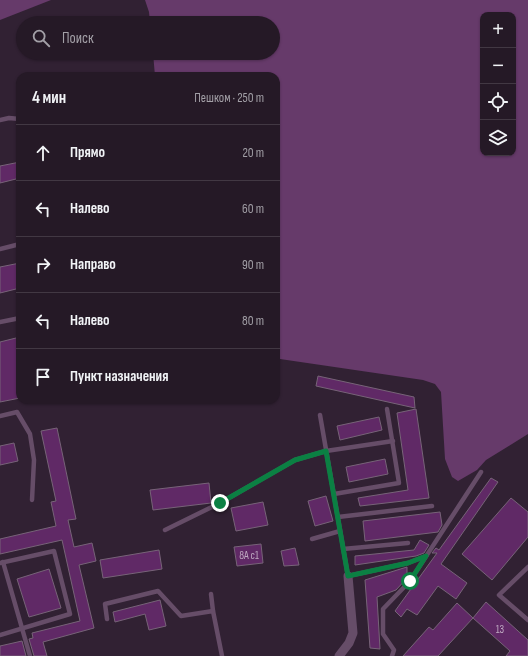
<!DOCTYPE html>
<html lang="ru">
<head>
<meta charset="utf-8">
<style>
  :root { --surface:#251926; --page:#2d222e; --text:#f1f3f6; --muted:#a3a0a7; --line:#423843 }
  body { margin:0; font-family:"Sofia Sans Condensed",sans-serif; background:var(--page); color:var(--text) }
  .controls { position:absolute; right:12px; top:12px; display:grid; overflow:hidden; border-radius:8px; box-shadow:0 1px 3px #0004 }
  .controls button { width:36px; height:36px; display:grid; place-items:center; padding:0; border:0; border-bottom:1px solid var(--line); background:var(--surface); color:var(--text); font:20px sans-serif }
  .stop { position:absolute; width:12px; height:12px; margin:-9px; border:3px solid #0b8043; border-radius:50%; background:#fff }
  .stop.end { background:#0b8043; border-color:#fff; box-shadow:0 1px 4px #0008 }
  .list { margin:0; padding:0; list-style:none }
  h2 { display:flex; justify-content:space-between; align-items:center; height:52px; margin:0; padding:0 16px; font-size:17px }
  h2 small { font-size:13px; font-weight:400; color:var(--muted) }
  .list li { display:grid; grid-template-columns:26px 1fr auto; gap:12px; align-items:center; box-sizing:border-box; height:56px; padding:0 16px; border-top:1px solid var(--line) }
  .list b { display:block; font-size:15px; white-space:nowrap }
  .list em { font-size:13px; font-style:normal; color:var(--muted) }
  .icon { flex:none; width:22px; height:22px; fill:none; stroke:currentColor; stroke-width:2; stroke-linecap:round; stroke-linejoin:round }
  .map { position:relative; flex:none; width:528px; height:656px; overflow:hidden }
  .search { position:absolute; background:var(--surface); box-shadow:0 1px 3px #0004; left:16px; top:16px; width:264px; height:44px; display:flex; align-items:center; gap:10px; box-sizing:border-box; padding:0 14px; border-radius:22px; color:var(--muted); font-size:15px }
  .panel { position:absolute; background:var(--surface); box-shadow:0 1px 3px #0004; left:16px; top:72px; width:264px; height:332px; border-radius:12px }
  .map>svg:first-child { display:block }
  .green { fill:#663a6a; fill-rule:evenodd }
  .building { fill:#602966; stroke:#776378 }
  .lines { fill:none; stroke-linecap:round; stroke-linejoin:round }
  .lane { stroke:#664d68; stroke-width:4.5 }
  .street { stroke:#664d68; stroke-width:9 }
  .route { stroke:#0b8043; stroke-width:5 }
  .labels { text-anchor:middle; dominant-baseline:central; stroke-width:4; stroke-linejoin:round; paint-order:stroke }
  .number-label { font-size:11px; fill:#bea9c1 }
</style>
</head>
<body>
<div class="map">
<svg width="528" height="656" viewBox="0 0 528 656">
  <rect width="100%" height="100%" fill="#312133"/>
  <g class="green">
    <path d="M 0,0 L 51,0 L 0,20 Z"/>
    <path d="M 145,0 L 528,0 L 528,434 L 486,460 L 477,470 L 458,481 L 452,477 L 445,459 L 441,392 L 435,384 L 423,380 L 280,359 L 276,361 L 276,76 L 155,76 L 153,53 L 273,53 L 273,23 L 150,23 L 149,12 ZM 483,15 L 513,15 L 513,153 L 483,153 Z"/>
  </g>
  <g class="building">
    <path d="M 20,162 L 20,178 L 0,183 L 0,166 Z"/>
    <path d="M 20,263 L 20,288 L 0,293 L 0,267 Z"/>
    <path d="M 20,337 L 20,398 L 0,402 L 0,342 Z"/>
    <path d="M 318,376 L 414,397 L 415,408 L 316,386 Z"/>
    <path d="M 416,409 L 429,498 L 360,506 L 358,498 L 408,490 L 397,413 Z"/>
    <path d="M 379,417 L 382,430 L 340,440 L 337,426 Z"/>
    <path d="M 57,428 L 76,519 L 68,520 L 74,547 L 92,543 L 96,561 L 79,565 L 94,628 L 43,642 L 47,656 L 34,656 L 29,639 L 33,638 L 32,633 L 80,621 L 62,540 L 0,554 L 0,539 L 56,526 L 51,502 L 56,501 L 41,431 Z"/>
    <path d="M 14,443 L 18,461 L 0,465 L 0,446 Z"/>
    <path d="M 385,459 L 388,474 L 349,482 L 346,467 Z"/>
    <path d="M 491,478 L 498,482 L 441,564 L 467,583 L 456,599 L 438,586 L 417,615 L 407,609 L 401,617 L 395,611 L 437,553 L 432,553 L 436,548 L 439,550 Z"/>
    <path d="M 209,483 L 211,503 L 153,510 L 150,490 Z"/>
    <path d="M 326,496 L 333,521 L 315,526 L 308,501 Z"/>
    <path d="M 511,498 L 528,512 L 528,537 L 492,580 L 462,554 Z"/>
    <path d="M 263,502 L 268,525 L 236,531 L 231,508 Z"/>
    <path d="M 440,512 L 442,525 L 438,532 L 365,541 L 363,521 Z"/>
    <path d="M 420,540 L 429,545 L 424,553 L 416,556 L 355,565 L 355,556 L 414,550 Z"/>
    <path d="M 261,544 L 263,563 L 237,566 L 234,547 Z"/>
    <path d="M 295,548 L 299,565 L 284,566 L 281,551 Z"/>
    <path d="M 159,550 L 162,569 L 103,578 L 100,560 Z"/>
    <path d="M 407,567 L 407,578 L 396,590 L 377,597 L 380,649 L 370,648 L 365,580 Z"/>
    <path d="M 49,569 L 61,608 L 29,617 L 17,579 Z"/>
    <path d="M 160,600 L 166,626 L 149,630 L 145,614 L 115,622 L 113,612 Z"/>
    <path d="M 486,602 L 528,640 L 528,656 L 506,656 L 510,651 L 473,618 Z"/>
    <path d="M 457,603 L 473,618 L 438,656 L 403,656 L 429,627 L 433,630 Z"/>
    <path d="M 22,641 L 26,656 L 0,656 L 0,646 Z"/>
  </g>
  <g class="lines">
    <g class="lane">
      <path d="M 0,120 L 9,118 L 20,119"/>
      <path d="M 0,249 L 20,244"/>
      <path d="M 0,322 L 20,318"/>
      <path d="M 320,415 L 348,576 L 408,563 L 426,556"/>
      <path d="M 0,416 L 17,412 L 30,434 L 34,460 L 32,500"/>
      <path d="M 334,494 L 399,483 L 387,409"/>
      <path d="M 338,517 L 432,506"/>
      <path d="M 165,530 L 220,503 L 295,460 L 326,451 L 393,441"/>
      <path d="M 312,539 L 340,531"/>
      <path d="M 343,549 L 408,543"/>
      <path d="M 3,562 L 30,656"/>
      <path d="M 0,563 L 54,551 L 70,614 L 0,635"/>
      <path d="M 528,567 L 499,595 L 528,620"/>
      <path d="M 211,594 L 213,611"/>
      <path d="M 107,619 L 105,604 L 158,591 L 181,616 L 213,611 L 222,656"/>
      <path d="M 392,656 L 394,650 L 383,634 L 383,609 L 410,581 L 481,472"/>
    </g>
    <path class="street" d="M 339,656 L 349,643 L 353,633 L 348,576"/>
  </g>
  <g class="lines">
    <path class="route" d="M 220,503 L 295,460 L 326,451 L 348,576 L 408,563 L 426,556 L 410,581"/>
  </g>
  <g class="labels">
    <g class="number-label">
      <text x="249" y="555">8А с1</text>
      <text x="500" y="629">13</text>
    </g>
  </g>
</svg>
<div class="controls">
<button>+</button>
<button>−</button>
<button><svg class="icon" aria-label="locate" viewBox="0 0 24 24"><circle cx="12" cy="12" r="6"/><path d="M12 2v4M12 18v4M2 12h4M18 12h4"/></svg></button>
<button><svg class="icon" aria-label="layers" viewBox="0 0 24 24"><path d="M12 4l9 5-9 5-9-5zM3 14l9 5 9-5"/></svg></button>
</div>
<div class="stop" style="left:410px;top:581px"></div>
<div class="stop end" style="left:220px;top:503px"></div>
<div class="search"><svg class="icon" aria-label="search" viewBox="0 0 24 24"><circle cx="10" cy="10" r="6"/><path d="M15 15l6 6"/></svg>Поиск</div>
<section class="panel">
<h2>4 мин<small>Пешком · 250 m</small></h2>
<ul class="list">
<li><svg class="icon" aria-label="ahead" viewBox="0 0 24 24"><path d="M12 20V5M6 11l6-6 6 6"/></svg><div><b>Прямо</b></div><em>20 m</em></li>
<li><svg class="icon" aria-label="left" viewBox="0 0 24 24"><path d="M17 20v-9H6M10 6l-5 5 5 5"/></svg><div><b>Налево</b></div><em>60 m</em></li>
<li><svg class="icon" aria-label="right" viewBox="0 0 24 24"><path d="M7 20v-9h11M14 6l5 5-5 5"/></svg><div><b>Направо</b></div><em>90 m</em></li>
<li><svg class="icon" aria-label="left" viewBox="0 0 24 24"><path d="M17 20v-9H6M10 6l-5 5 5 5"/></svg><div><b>Налево</b></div><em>80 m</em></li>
<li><svg class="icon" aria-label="arrive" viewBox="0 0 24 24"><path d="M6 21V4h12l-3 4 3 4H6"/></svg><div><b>Пункт назначения</b></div></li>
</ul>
</section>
</div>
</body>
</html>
